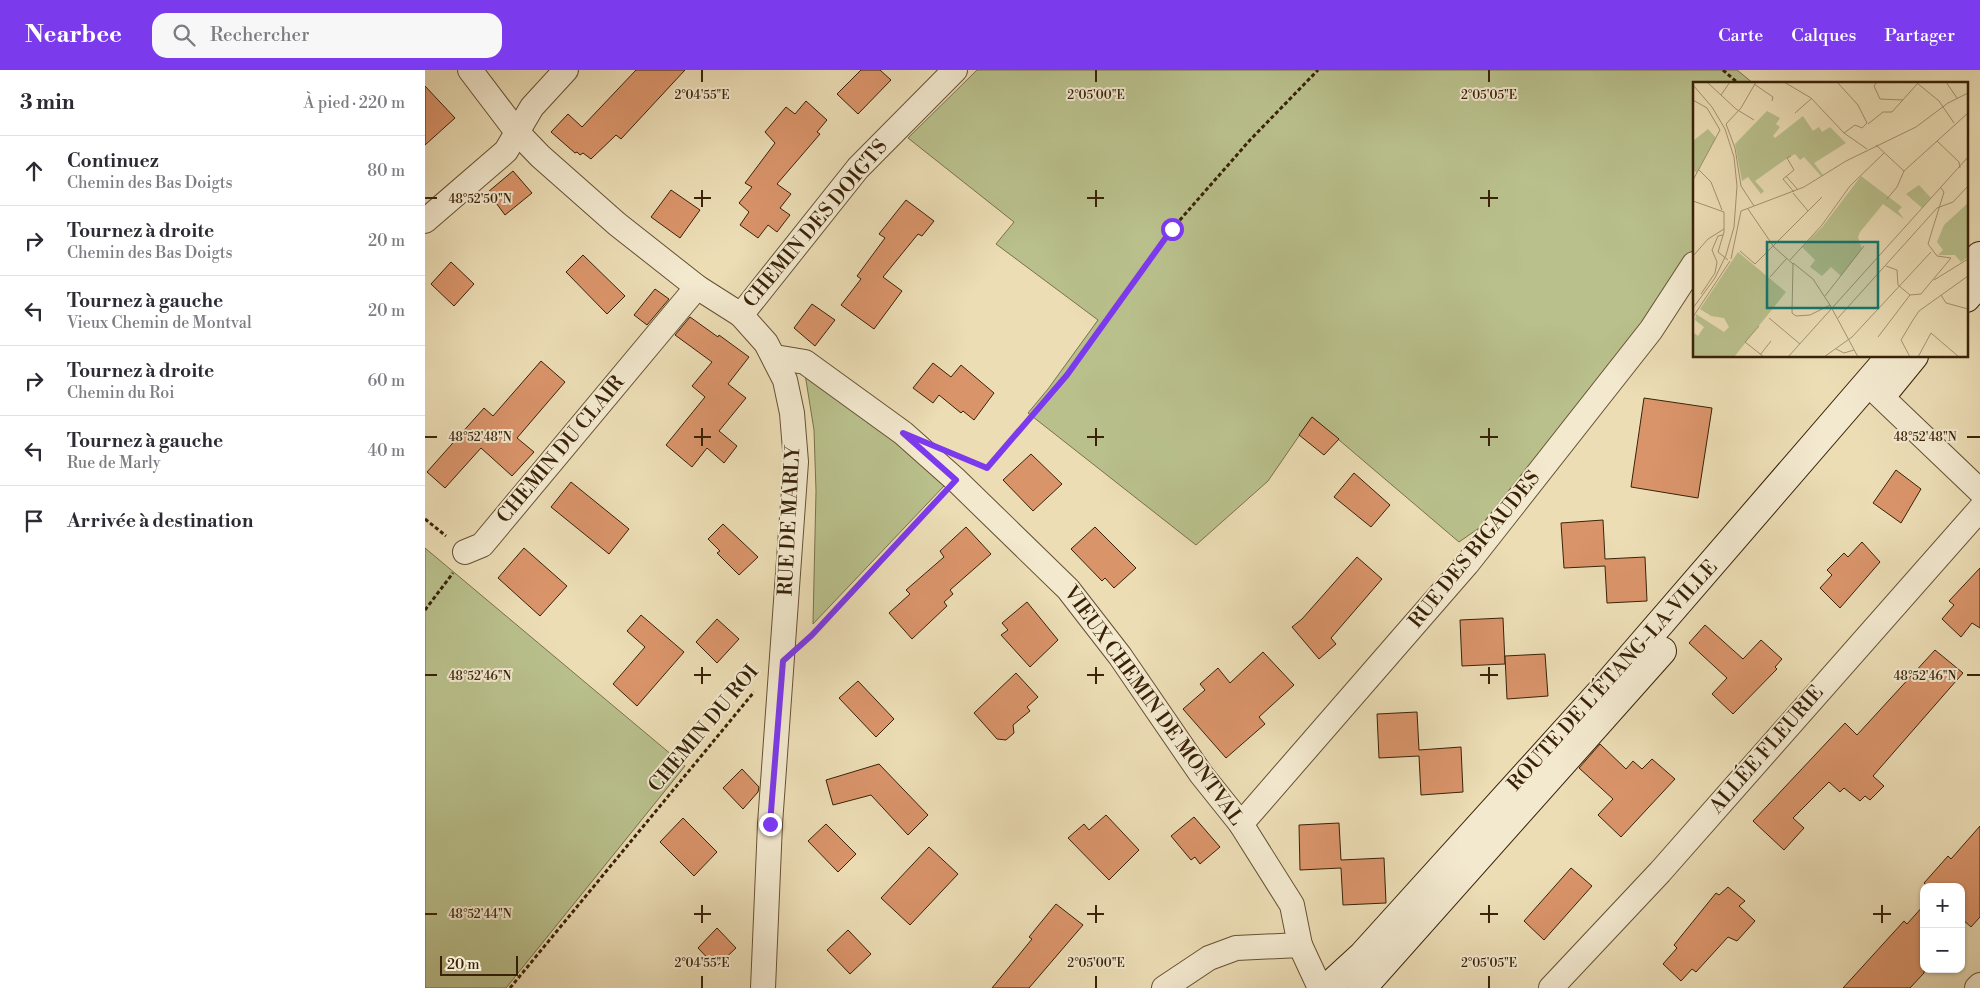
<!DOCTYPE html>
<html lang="fr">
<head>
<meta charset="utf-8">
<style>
  :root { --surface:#fff; --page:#f7f7f7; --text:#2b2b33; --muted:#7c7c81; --line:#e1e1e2; --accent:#7c3aed }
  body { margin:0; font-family:"Libre Bodoni",serif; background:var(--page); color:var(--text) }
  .controls { position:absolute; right:15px; bottom:15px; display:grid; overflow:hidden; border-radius:10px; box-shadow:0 1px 4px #0004 }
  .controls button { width:45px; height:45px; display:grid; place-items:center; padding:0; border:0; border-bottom:1px solid var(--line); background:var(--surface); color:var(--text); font:25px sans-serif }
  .scale { position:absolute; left:15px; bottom:12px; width:78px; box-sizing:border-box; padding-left:5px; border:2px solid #392208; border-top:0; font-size:14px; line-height:18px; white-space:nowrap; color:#392208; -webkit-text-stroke:4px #f3e9cf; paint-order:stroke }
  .stop { position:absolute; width:15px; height:15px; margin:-11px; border:4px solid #7c3aed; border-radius:50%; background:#fff }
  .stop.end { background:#7c3aed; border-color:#fff; box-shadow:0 1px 5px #0008 }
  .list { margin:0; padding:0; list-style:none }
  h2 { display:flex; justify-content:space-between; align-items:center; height:65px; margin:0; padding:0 20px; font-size:21px }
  h2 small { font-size:16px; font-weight:400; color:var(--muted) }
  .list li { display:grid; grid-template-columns:32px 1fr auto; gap:15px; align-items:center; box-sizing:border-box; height:70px; padding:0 20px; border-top:1px solid var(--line) }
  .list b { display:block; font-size:19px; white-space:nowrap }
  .list p { margin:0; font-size:16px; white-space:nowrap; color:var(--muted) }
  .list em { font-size:16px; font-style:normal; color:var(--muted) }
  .icon { flex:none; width:28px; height:28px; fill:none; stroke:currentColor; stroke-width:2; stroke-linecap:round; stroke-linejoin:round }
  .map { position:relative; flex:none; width:1555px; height:918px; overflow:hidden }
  header { display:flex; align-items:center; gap:30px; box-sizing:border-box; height:70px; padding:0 25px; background:var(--accent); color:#fff }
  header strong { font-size:24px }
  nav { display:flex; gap:28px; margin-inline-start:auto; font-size:18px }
  .search { width:350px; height:45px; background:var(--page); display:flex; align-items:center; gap:12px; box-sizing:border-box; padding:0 18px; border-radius:15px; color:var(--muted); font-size:19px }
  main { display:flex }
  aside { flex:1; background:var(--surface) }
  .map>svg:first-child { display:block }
  .green { fill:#b9c08c; stroke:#79714a }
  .building { fill:#da946a; stroke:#392208 }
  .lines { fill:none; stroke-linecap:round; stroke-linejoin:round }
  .street-casing { stroke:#665133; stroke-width:26 }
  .secondary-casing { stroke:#392208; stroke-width:30 }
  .path { stroke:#392208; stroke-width:3; stroke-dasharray:4 2.5; stroke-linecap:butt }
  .street { stroke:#f3e9cf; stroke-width:24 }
  .secondary { stroke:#f3e9cf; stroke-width:28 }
  .route { stroke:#7c3aed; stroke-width:6 }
  .ticks { fill:none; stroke:#392208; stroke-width:2 }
  .labels { text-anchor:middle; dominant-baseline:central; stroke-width:4; stroke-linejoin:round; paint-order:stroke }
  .street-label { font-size:20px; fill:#392208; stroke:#f3e9cf }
  .inset-road { fill:none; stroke:#a49270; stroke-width:1 }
  .view { fill:#0f766e; fill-opacity:0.15; stroke:#0f766e; stroke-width:2.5 }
  .inset-edge { fill:none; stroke:#392208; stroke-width:2.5 }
  .ticks-label { font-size:12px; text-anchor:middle; fill:#392208; stroke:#f3e9cf; stroke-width:4; stroke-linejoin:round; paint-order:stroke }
</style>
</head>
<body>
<header>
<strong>Nearbee</strong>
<div class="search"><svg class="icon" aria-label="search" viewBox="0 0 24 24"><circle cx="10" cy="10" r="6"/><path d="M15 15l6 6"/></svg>Rechercher</div>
<nav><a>Carte</a><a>Calques</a><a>Partager</a></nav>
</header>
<main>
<aside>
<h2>3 min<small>À pied · 220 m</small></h2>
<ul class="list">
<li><svg class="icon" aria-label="ahead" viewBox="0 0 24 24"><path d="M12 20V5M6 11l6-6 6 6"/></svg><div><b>Continuez</b><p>Chemin des Bas Doigts</p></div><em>80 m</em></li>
<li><svg class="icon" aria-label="right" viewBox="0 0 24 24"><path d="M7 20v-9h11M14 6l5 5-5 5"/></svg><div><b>Tournez à droite</b><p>Chemin des Bas Doigts</p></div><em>20 m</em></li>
<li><svg class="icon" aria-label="left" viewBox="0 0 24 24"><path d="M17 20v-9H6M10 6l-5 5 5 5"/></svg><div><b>Tournez à gauche</b><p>Vieux Chemin de Montval</p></div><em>20 m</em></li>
<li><svg class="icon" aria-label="right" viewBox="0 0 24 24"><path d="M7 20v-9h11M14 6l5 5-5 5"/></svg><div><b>Tournez à droite</b><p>Chemin du Roi</p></div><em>60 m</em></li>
<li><svg class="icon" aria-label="left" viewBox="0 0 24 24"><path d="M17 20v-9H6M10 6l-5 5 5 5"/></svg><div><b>Tournez à gauche</b><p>Rue de Marly</p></div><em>40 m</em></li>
<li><svg class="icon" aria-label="arrive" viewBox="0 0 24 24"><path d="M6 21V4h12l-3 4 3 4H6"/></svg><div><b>Arrivée à destination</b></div></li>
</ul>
</aside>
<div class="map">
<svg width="1555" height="918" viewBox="0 0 1555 918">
  <rect width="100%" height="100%" fill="#ecddb5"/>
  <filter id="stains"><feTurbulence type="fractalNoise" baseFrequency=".004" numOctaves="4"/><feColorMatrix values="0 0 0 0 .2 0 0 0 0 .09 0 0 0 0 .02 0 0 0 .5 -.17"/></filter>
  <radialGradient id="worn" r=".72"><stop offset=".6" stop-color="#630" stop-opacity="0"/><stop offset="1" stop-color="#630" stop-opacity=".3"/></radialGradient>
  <g class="green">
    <path d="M 552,0 L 1312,0 L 1329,14 L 1269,14 L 1269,186 L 1218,264 L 1054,458 L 1034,472 L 887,347 L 843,411 L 771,475 L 603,343 L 623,319 L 673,250 L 571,174 L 589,152 L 483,68 Z"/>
    <path d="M 380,304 L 475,374 L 519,416 L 388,554 L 391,421 L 389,360 Z"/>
    <path d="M 0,478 L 260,696 L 81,918 L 0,918 Z"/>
  </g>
  <g class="building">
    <path d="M 211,0 L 260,0 L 196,69 L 191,65 L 166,89 L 158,83 L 155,85 L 152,82 L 150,83 L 126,62 L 143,44 L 157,57 Z"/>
    <path d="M 436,0 L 455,0 L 466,10 L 433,44 L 412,24 Z"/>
    <path d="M 0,16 L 30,48 L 0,75 Z"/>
    <path d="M 381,31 L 402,50 L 392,62 L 395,64 L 352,114 L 366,124 L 355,138 L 365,145 L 352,162 L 343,155 L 333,168 L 315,155 L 324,142 L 314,133 L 327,117 L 320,113 L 350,73 L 340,62 L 361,37 L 370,44 Z"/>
    <path d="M 88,101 L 107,123 L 80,145 L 63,122 Z"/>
    <path d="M 246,120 L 275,140 L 255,168 L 226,147 Z"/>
    <path d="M 481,130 L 509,151 L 497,166 L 493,164 L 458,207 L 477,221 L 449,259 L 416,235 L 436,209 L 432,206 L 460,168 L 454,164 Z"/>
    <path d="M 158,185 L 200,226 L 182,244 L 141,202 Z"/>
    <path d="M 26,192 L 49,214 L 29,236 L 6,214 Z"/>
    <path d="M 230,219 L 244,229 L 222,255 L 209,245 Z"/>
    <path d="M 387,234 L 410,250 L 390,276 L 369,258 Z"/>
    <path d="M 265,247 L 293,267 L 294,265 L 324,287 L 303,314 L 321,328 L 294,361 L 312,376 L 299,393 L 282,378 L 267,397 L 241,375 L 280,327 L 267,316 L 287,292 L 250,265 Z"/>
    <path d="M 116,291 L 140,312 L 92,368 L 109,382 L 87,406 L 56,378 L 20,418 L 2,402 L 59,338 L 68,346 Z"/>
    <path d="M 508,293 L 526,307 L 536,295 L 569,323 L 549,350 L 538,341 L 536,343 L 514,325 L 508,333 L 488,318 Z"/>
    <path d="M 1219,328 L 1287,338 L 1273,428 L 1206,417 Z"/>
    <path d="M 887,347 L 914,369 L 899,385 L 874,365 Z"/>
    <path d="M 606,384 L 637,414 L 608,441 L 578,410 Z"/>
    <path d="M 1471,400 L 1496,419 L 1476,453 L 1448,433 Z"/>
    <path d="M 929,403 L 965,435 L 946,457 L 909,427 Z"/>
    <path d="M 146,412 L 204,459 L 184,484 L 126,437 Z"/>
    <path d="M 1178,450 L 1180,489 L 1220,487 L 1222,531 L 1182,533 L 1180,496 L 1139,498 L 1136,453 Z"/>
    <path d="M 298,454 L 333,487 L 314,505 L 292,483 L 295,481 L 283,469 Z"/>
    <path d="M 541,457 L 566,484 L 525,520 L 528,524 L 519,532 L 522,536 L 487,569 L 464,543 L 485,524 L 481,520 L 519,487 L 515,481 Z"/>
    <path d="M 670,457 L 711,498 L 689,518 L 680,508 L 677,511 L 646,479 Z"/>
    <path d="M 1437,472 L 1455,492 L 1415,538 L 1395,518 L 1407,505 L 1402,500 L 1419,483 L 1423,487 Z"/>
    <path d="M 99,478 L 142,516 L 115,546 L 73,508 Z"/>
    <path d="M 932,487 L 957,509 L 906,568 L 911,574 L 894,589 L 867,557 L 877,549 Z"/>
    <path d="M 1555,498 L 1555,558 L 1547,553 L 1536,567 L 1517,549 L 1529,535 L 1524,531 Z"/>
    <path d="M 602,532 L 633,570 L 605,597 L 576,565 L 583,560 L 577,553 Z"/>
    <path d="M 216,545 L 259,582 L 212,636 L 188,614 L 220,577 L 202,561 Z"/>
    <path d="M 1078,548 L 1080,594 L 1037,596 L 1035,550 Z"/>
    <path d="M 292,549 L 314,569 L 292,593 L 271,572 Z"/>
    <path d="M 1280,555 L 1318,589 L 1336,570 L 1357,589 L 1350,597 L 1352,599 L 1308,644 L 1287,624 L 1302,608 L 1264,573 Z"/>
    <path d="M 1510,580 L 1538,603 L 1448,706 L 1459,716 L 1445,730 L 1440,726 L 1435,731 L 1419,718 L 1415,722 L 1404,712 L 1368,748 L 1379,758 L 1359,780 L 1328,751 L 1420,653 L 1432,665 Z"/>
    <path d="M 838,582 L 869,615 L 834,647 L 840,654 L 801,688 L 758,639 L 780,620 L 775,614 L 793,598 L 805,613 Z"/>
    <path d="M 1120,584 L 1123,626 L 1082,629 L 1080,586 Z"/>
    <path d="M 591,603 L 613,627 L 602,637 L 605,641 L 588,655 L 589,663 L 581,670 L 572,669 L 549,643 Z"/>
    <path d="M 433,611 L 469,649 L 451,667 L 414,628 Z"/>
    <path d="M 992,642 L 994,680 L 1036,677 L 1038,722 L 996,725 L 994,686 L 954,688 L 952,644 Z"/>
    <path d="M 1175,674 L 1201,699 L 1208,691 L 1217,699 L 1227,689 L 1250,709 L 1196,767 L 1173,745 L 1188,729 L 1154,698 Z"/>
    <path d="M 454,694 L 503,745 L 483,765 L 446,725 L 408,735 L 401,710 Z"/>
    <path d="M 317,699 L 334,717 L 333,722 L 318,739 L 298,718 Z"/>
    <path d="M 681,745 L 714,780 L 684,810 L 643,768 L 659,754 L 664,760 Z"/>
    <path d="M 769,747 L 795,777 L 775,794 L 770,787 L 766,790 L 746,766 Z"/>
    <path d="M 258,748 L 292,782 L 269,806 L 235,772 Z"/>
    <path d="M 914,753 L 916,790 L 959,788 L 961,833 L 918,835 L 916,798 L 875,800 L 874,755 Z"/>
    <path d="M 401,754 L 431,784 L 413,802 L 383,771 Z"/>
    <path d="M 1555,756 L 1555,847 L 1546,857 L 1536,848 L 1536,817 L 1503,817 L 1499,813 L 1523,786 L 1526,789 Z"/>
    <path d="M 504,777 L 533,804 L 485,855 L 456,828 Z"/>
    <path d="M 1146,798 L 1167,816 L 1119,870 L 1099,851 Z"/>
    <path d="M 1303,817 L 1320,831 L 1314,836 L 1330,851 L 1312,871 L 1303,867 L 1271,902 L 1267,899 L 1256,911 L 1238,894 L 1252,878 L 1249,875 L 1291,823 L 1294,825 Z"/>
    <path d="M 631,834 L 658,855 L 604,918 L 567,918 L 607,869 L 604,867 Z"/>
    <path d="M 1499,835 L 1499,903 L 1485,918 L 1418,918 L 1479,851 L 1482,854 Z"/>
    <path d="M 292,858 L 311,878 L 291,897 L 273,878 Z"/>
    <path d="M 423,860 L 446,884 L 425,904 L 402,880 Z"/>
  </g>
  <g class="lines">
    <defs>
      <g id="street">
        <path d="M 45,0 L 92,62 L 115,86 L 192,154 L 272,217 L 316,245 L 341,273 L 360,310 L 367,343 L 371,392 L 345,754 L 338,918"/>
        <path d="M 0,151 L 81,81 L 107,37 L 141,0"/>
        <path d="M 316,245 L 433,98 L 530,0"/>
        <path d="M 350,287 L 380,292 L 478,363 L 531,410 L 643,519 L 695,586 L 776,704 L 816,754 L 867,835 L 875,875"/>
        <path d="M 1443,314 L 1555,421"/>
        <path d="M 40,482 L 57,475 L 272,217"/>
        <path d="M 816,754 L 1042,494 L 1226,260 L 1269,194"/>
        <path d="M 739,918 L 784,888 L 811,878 L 875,875 L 895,918"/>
        <path d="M 1126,918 L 1235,802 L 1555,439"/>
        <path d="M 1552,918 L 1555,915"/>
      </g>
      <g id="secondary">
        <path d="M 1541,202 L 1555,186"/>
        <path d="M 1541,228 L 1555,212"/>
        <path d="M 1462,319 L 1489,286"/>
        <path d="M 902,918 L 938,885 L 1175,623 L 1466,286"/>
        <path d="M 937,918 L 1237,581"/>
      </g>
    </defs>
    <use href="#street" class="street-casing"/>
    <use href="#secondary" class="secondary-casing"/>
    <g class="path">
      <path d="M 1298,0 L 1314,14"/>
      <path d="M 552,394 L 562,398 L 642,305 L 747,159 L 825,70 L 893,0"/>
      <path d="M 0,449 L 21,466"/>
      <path d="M 0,540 L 28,503"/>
      <path d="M 383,569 L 515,427"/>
      <path d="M 85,918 L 329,622"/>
    </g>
    <use href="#street" class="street"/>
    <use href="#secondary" class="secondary"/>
  </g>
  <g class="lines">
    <path class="route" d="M 345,754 L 358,591 L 387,565 L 531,410 L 478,363 L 562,398 L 642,305 L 747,159"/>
  </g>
  <path class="ticks" d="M 277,0 L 277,12M 671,0 L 671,12M 1064,0 L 1064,12M 277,120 L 277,137M 671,120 L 671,137M 1064,120 L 1064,137M 0,128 L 12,128M 269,128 L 286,128M 662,128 L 679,128M 1055,128 L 1073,128M 277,358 L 277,376M 671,358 L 671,376M 1064,358 L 1064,376M 0,367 L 12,367M 269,367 L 286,367M 662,367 L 679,367M 1055,367 L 1073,367M 1542,367 L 1555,367M 277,597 L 277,614M 671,597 L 671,614M 1064,597 L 1064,614M 0,605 L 12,605M 269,605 L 286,605M 662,605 L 679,605M 1055,605 L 1073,605M 1542,605 L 1555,605M 277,835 L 277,853M 671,835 L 671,853M 1064,835 L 1064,853M 1457,835 L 1457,853M 0,844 L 12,844M 269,844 L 286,844M 662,844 L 679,844M 1055,844 L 1073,844M 1448,844 L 1466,844M 277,906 L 277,918M 671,906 L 671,918M 1064,906 L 1064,918"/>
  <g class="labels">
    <g class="street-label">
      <text transform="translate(391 154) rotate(-50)">CHEMIN DES DOIGTS</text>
      <text transform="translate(136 380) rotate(-50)">CHEMIN DU CLAIR</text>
      <text transform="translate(365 451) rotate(-87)">RUE DE MARLY</text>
      <text transform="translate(1050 480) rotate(-51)">RUE DES BIGAUDES</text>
      <text transform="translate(1188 606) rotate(-48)">ROUTE DE L'ÉTANG-LA-VILLE</text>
      <text transform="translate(728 636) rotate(54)">VIEUX CHEMIN DE MONTVAL</text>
      <text transform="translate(279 659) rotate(-50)">CHEMIN DU ROI</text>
      <text transform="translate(1342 680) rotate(-49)">ALLÉE FLEURIE</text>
    </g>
  </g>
  <g transform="translate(1268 12)">
    <rect width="275" height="275" fill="#ecddb5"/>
    <path d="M 74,29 L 87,36 L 83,42 L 87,45 L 80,54 L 82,56 L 110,34 L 120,49 L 126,45 L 129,50 L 137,45 L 153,61 L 121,81 L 130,93 L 128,94 L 111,75 L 107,78 L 102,72 L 93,77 L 62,99 L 71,109 L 68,112 L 55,95 L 49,99 L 42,62 ZM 15,47 L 23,56 L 4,91 L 0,88 L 0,59 ZM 168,94 L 209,125 L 205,129 L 211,137 L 190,122 L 167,150 L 165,155 L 169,167 L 148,194 L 138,185 L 129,194 L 117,185 L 122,178 L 109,165 L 130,144 ZM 226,103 L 238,116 L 229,126 L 213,112 ZM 275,121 L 275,175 L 268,180 L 262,173 L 245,173 L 250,168 L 244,160 L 251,143 ZM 45,170 L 93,210 L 41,275 L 0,275 L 0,250 L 5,254 L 11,245 L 2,238 L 3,232 L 31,250 L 36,245 L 31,236 L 18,234 L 7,227 Z" fill="#b9c08c"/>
    <path class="inset-road" d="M 14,0 L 43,27 L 61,38M 91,0 L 118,16 L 151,51 L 174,67M 144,0 L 165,23 L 174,41 L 169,46 L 162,43 L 151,51M 184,0 L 181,4 L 187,17 L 210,18M 253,0 L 264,16M 224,1 L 246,19 L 261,41M 61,2 L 80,15 L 79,19M 0,3 L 19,25 L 32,47 L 41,75 L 44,104 L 41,145 L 33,173 L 22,196 L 0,226M 28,13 L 37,0M 0,18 L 14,26 L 27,48 L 0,98M 102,31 L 119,16M 175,42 L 190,30 L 199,30 L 225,1M 244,59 L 266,80 L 267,86M 183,63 L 211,89M 98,74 L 94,76 L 101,88 L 90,97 L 101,110M 6,88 L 18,100 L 29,128M 93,94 L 105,108M 248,106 L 251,110 L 235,162 L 244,174 L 258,176M 100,111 L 115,129M 194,117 L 204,105 L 211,89 L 275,31M 0,119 L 31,130 L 31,150 L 25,170 L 35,178M 61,124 L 48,104 L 42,66 L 33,42 L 48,26 L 63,0M 55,127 L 81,165 L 100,182 L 99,231 L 103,234 L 117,233 L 137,223 L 165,275M 47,169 L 62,182 L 129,115M 0,174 L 15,157 L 31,147M 38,177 L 48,129 L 111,105 L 153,79 L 223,45 L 255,21 L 275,11M 97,178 L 129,143 L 157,104 L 191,71M 100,181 L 120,197 L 137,223M 193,184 L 204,188 L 205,203 L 217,213M 77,195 L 94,176M 241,198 L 275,177M 8,212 L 22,191 L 24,180 L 19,168 L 25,154 L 30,153M 217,213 L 228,212 L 258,176M 248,213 L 253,221 L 275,227M 132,214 L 171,164M 0,235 L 37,179M 76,236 L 107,262M 145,236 L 244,126 L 260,120 L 275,104M 66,244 L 52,260 L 71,275M 185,255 L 217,213M 143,267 L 151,271 L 161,268M 67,273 L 78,259M 95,275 L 275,75M 131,275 L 159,255 L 238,170M 217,275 L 208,258 L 220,238 L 226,229 L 275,194M 225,275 L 238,251 L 266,275"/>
    <path class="view" d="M 74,160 L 185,160 L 185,226 L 74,226 Z"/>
    <rect width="275" height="275" class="inset-edge"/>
  </g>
  <g class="ticks-label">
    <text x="277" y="29">2°04'55"E</text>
    <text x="671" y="29">2°05'00"E</text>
    <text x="1064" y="29">2°05'05"E</text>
    <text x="55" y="133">48°52'50"N</text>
    <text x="55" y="371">48°52'48"N</text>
    <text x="1500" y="371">48°52'48"N</text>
    <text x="55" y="610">48°52'46"N</text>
    <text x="1500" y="610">48°52'46"N</text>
    <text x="55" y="848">48°52'44"N</text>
    <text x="277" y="897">2°04'55"E</text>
    <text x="671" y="897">2°05'00"E</text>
    <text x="1064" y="897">2°05'05"E</text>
  </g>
  <rect width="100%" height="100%" filter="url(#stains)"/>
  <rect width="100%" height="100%" fill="url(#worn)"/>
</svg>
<div class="controls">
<button>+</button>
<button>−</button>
</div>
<div class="scale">20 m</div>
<div class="stop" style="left:747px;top:159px"></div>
<div class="stop end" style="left:345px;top:754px"></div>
</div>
</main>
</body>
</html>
